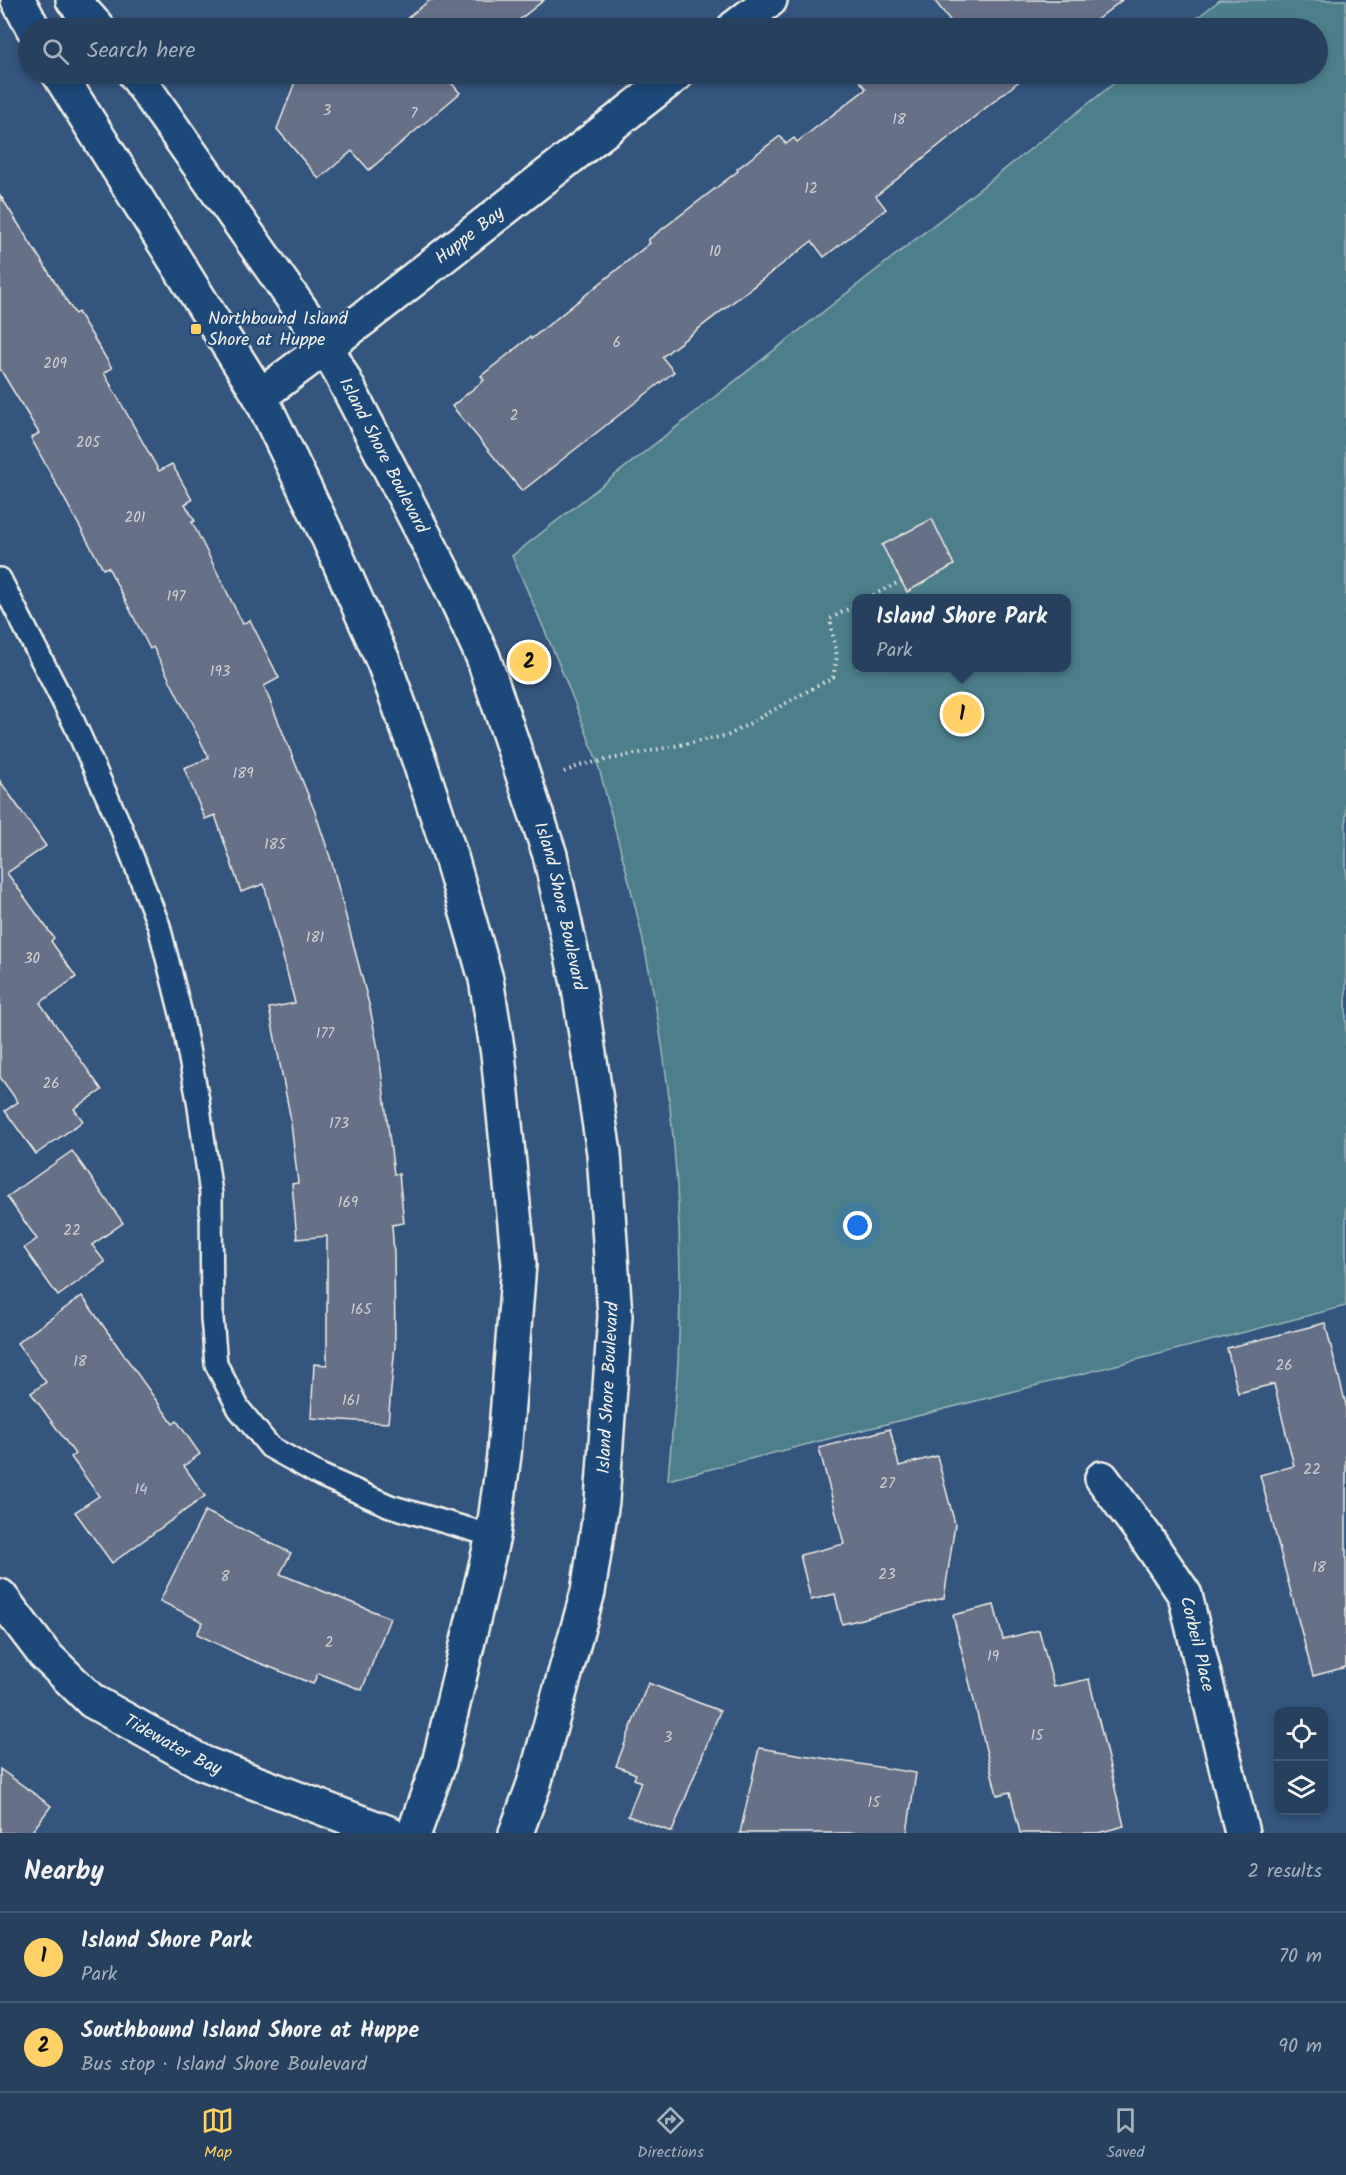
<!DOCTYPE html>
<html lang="en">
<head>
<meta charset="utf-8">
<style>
  :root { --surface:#27405e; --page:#334b67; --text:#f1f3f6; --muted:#a4afbc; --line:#435973; --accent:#ffd166 }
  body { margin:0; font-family:Kalam,sans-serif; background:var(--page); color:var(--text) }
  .controls { position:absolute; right:18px; bottom:18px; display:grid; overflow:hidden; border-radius:12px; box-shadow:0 3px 9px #0003 }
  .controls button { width:54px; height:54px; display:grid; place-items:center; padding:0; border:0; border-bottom:2px solid var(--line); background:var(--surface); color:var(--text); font:30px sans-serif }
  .you { position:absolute; left:858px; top:1226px; width:21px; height:21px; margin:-15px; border:4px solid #fff; border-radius:50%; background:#1a73e8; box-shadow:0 0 0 9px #1a73e833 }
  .badge { display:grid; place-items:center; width:39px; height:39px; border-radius:50%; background:var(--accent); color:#111; font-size:20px; font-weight:700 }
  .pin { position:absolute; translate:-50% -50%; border:3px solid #fff; box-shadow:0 2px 6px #0006 }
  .popup { position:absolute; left:852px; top:594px; width:219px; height:78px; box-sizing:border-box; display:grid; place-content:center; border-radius:12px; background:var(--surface); filter:drop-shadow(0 2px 4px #0005); font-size:20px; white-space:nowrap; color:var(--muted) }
  .popup b { font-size:22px; color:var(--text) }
  .popup::after { content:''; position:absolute; left:50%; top:100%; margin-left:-12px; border:12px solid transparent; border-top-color:var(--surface) }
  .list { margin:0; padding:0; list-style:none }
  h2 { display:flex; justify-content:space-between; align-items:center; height:78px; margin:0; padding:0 24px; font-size:26px }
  h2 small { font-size:20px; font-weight:400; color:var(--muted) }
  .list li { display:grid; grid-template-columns:39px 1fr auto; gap:18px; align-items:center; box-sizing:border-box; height:90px; padding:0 24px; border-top:2px solid var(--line) }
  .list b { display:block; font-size:22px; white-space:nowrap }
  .list p { margin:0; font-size:20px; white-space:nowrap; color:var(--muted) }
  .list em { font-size:20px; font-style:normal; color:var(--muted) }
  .icon { flex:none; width:33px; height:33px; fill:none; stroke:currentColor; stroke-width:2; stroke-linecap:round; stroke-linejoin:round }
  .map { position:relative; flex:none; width:1346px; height:1833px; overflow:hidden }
  .search { position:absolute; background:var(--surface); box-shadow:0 3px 9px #0003; left:18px; right:18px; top:18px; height:66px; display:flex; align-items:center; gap:15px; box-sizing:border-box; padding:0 21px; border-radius:33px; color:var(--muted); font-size:22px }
  .sheet { height:258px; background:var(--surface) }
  nav { display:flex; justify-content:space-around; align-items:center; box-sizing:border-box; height:84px; border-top:2px solid var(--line); background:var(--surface); font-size:16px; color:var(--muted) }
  nav a { display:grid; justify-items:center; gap:3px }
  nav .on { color:var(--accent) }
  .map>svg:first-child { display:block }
  .green { fill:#4d7f8b; stroke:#a0b8ba; stroke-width:1.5; fill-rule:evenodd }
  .building { fill:#666f86; stroke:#f4f1e8; stroke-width:1.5 }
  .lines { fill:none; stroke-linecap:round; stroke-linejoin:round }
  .service-casing { stroke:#f4f1e8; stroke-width:26 }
  .minor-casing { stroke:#f4f1e8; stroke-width:38 }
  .tertiary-casing { stroke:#f4f1e8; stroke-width:38 }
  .path { stroke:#f4f1e8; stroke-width:4; stroke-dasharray:1.5 4.5; stroke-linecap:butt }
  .service { stroke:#1f4a7a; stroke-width:21 }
  .minor { stroke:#1f4a7a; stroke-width:33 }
  .tertiary { stroke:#1f4a7a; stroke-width:33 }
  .poi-dot { fill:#ffd166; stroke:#1f4a7a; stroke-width:2 }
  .labels { text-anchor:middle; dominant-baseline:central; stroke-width:4.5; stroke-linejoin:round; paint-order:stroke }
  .number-label { font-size:15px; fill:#d0d0d0 }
  .street-label { font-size:18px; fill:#f4f1e8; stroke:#1f4a7a }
  .poi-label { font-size:18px; fill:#f4f1e8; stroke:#1f4a7a; text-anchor:start }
</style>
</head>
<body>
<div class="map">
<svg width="1346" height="1833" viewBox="0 0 1346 1833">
  <rect width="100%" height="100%" fill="#34557e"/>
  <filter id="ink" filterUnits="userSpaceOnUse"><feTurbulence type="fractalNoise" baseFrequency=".0167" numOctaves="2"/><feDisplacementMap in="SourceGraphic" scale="12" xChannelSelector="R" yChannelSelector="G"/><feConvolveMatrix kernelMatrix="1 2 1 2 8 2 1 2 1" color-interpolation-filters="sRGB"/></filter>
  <g filter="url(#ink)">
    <path class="green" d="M 1220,0 L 1346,0 L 1346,1306 L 668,1480 C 671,1440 676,1401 678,1361 C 687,1187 665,1004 617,837 C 610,811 604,784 596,759 C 571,689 542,623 512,556 L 1126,74 L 1318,74 L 1318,28 L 1184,28 ZM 857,598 L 1067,598 L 1067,668 L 857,668 Z"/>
    <g class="building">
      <path d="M 430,0 L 544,0 L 509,28 L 395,28 Z"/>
      <path d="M 934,0 L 1122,0 L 1086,28 L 956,28 Z"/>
      <path d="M 298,74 L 454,74 L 448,79 L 460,93 L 369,170 L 352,151 L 319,179 L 277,129 Z"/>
      <path d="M 854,74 L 1028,74 L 876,196 L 886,209 L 824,257 L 812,241 L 662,357 L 674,372 L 522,491 L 452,406 L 484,380 L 481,376 L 530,337 L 531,339 L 650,243 L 648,240 L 738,171 L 737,169 L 780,136 L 786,144 L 794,138 L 797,142 L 866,89 Z"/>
      <path d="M 0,195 L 75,314 L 78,312 L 112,368 L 104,373 L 159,471 L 172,464 L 192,500 L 185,504 L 195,521 L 192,522 L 243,624 L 250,620 L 279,678 L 264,686 L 315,812 L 332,863 L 370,1008 L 379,1054 L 394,1174 L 399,1174 L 404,1223 L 392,1225 L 394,1254 L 395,1345 L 388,1423 L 311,1418 L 314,1364 L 327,1365 L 327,1236 L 297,1239 L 292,1184 L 298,1183 L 290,1115 L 269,1008 L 295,1003 L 264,884 L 241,892 L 215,815 L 205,819 L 184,768 L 209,758 L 153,647 L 150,649 L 108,567 L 103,569 L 31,438 L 39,433 L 0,369 Z"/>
      <path d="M 932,519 L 954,565 L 907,592 L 882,545 Z"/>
      <path d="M 0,781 L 46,846 L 7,873 L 54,938 L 51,941 L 76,977 L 40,1003 L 102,1090 L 74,1109 L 83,1121 L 36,1154 L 5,1111 L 18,1102 L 0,1077 Z"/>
      <path d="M 72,1151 L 123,1223 L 92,1245 L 105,1262 L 58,1296 L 24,1248 L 37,1239 L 7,1197 Z"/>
      <path d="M 82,1296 L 173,1424 L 177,1421 L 200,1454 L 184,1466 L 205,1496 L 112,1563 L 75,1512 L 99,1496 L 71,1457 L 75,1454 L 31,1393 L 46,1382 L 17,1343 Z"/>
      <path d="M 1325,1323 L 1346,1405 L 1346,1667 L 1313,1676 L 1260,1475 L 1294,1466 L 1274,1384 L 1238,1393 L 1227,1348 Z"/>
      <path d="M 890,1429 L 899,1466 L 937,1456 L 955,1524 L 944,1598 L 842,1624 L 835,1594 L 811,1600 L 800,1555 L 844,1544 L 819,1448 Z"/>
      <path d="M 205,1511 L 291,1553 L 280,1574 L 390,1618 L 362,1690 L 318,1673 L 313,1684 L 244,1657 L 197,1634 L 203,1622 L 160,1601 Z"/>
      <path d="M 994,1605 L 1003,1639 L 1039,1630 L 1054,1687 L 1089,1679 L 1124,1826 L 1098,1833 L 1020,1833 L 1010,1792 L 997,1795 L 953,1615 Z"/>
      <path d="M 648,1683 L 720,1711 L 672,1832 L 628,1816 L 641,1782 L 634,1779 L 636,1774 L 616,1766 Z"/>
      <path d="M 759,1748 L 916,1773 L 907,1833 L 740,1833 Z"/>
      <path d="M 0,1769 L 51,1806 L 31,1833 L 0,1833 Z"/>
    </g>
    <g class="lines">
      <defs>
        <path id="service" d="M 0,579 L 74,723 L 120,825 L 159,926 L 182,1018 L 198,1100 L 211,1194 L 212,1318 L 216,1364 L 239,1409 L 270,1447 L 320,1475 L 390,1506 L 493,1536"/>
        <g id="minor">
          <path d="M 734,28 L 770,0"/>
          <path id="s1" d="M 260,396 L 363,319 L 677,74"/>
          <path id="s2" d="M 1102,1478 L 1145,1536 L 1185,1595 L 1242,1833"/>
          <path id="s3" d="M 0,1596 L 44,1654 L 92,1701 L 203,1763 L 389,1833"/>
        </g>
        <g id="tertiary">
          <path d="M 18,0 L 33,28"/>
          <path d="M 73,0 L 98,28"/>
          <path d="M 59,74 L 260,396 L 329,539 L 384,663 L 419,760 L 451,857 L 486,979 L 498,1054 L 519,1264 L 504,1455 L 493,1536 L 439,1763 L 414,1833"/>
          <path id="s4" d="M 135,74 L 327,347 L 450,585 L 483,657 L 550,855 L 579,988 L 604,1153 L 615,1316 L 602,1501 L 588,1592 L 534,1784 L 516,1833"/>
        </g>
      </defs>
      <use href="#service" class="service-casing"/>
      <use href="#minor" class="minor-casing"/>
      <use href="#tertiary" class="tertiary-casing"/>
      <g class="path">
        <path d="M 868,598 L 901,581"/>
        <path d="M 564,772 L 581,765 L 729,735 L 833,677 L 837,657 L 830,619 L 857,604"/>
      </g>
      <use href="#service" class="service"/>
      <use href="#minor" class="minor"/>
      <use href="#tertiary" class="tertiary"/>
    </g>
  </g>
  <rect class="poi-dot" x="190" y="323" width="12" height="12" rx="3"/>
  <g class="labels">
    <g class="number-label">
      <text x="327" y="111">3</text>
      <text x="414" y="114">7</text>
      <text x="899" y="120">18</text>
      <text x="811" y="189">12</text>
      <text x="715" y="252">10</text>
      <text x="617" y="343">6</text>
      <text x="55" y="364">209</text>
      <text x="514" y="416">2</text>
      <text x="88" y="443">205</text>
      <text x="135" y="518">201</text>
      <text x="176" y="597">197</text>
      <text x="220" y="672">193</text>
      <text x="243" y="774">189</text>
      <text x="275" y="845">185</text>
      <text x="315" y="938">181</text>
      <text x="32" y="959">30</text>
      <text x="325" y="1034">177</text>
      <text x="51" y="1084">26</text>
      <text x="339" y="1124">173</text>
      <text x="348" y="1203">169</text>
      <text x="72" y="1231">22</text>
      <text x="361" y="1310">165</text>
      <text x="80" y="1362">18</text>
      <text x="1284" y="1366">26</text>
      <text x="351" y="1401">161</text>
      <text x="1312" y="1470">22</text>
      <text x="887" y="1484">27</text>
      <text x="141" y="1490">14</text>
      <text x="1319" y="1568">18</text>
      <text x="887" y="1575">23</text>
      <text x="225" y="1577">8</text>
      <text x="329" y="1643">2</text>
      <text x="993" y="1657">19</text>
      <text x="1037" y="1736">15</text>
      <text x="668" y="1738">3</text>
      <text x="874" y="1803">15</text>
    </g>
    <g class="street-label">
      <text stroke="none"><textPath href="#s1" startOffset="264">Huppe Bay</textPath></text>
      <text stroke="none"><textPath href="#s4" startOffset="456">Island Shore Boulevard</textPath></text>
      <text stroke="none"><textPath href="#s4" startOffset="942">Island Shore Boulevard</textPath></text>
      <text transform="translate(609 1388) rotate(-87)">Island Shore Boulevard</text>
      <text stroke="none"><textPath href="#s2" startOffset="194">Corbeil Place</textPath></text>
      <text stroke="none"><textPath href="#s3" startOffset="232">Tidewater Bay</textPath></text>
    </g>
    <g class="poi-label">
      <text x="208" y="319">Northbound Island<tspan x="208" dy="21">Shore at Huppe</tspan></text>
    </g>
  </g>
</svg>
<div class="controls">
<button><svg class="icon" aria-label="locate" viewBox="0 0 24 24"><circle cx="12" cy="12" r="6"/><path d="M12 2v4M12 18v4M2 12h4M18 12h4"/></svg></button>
<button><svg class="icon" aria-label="layers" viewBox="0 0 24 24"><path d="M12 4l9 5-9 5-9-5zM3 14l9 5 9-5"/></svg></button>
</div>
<div class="you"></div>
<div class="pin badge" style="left:962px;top:714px">1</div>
<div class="popup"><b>Island Shore Park</b>Park</div>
<div class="pin badge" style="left:529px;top:662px">2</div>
<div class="search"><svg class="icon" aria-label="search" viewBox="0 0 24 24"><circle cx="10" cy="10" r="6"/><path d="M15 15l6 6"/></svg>Search here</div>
</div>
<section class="sheet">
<h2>Nearby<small>2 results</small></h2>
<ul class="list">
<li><span class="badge">1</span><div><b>Island Shore Park</b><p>Park</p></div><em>70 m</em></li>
<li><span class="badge">2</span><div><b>Southbound Island Shore at Huppe</b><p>Bus stop · Island Shore Boulevard</p></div><em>90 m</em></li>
</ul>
</section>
<nav>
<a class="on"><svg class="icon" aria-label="map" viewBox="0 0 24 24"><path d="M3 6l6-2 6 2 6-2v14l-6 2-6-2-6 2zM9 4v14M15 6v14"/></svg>Map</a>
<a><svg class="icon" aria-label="directions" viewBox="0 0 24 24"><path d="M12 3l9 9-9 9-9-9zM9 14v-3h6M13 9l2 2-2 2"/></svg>Directions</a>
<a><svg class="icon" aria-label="saved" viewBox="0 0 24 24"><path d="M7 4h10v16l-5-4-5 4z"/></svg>Saved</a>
</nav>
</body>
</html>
